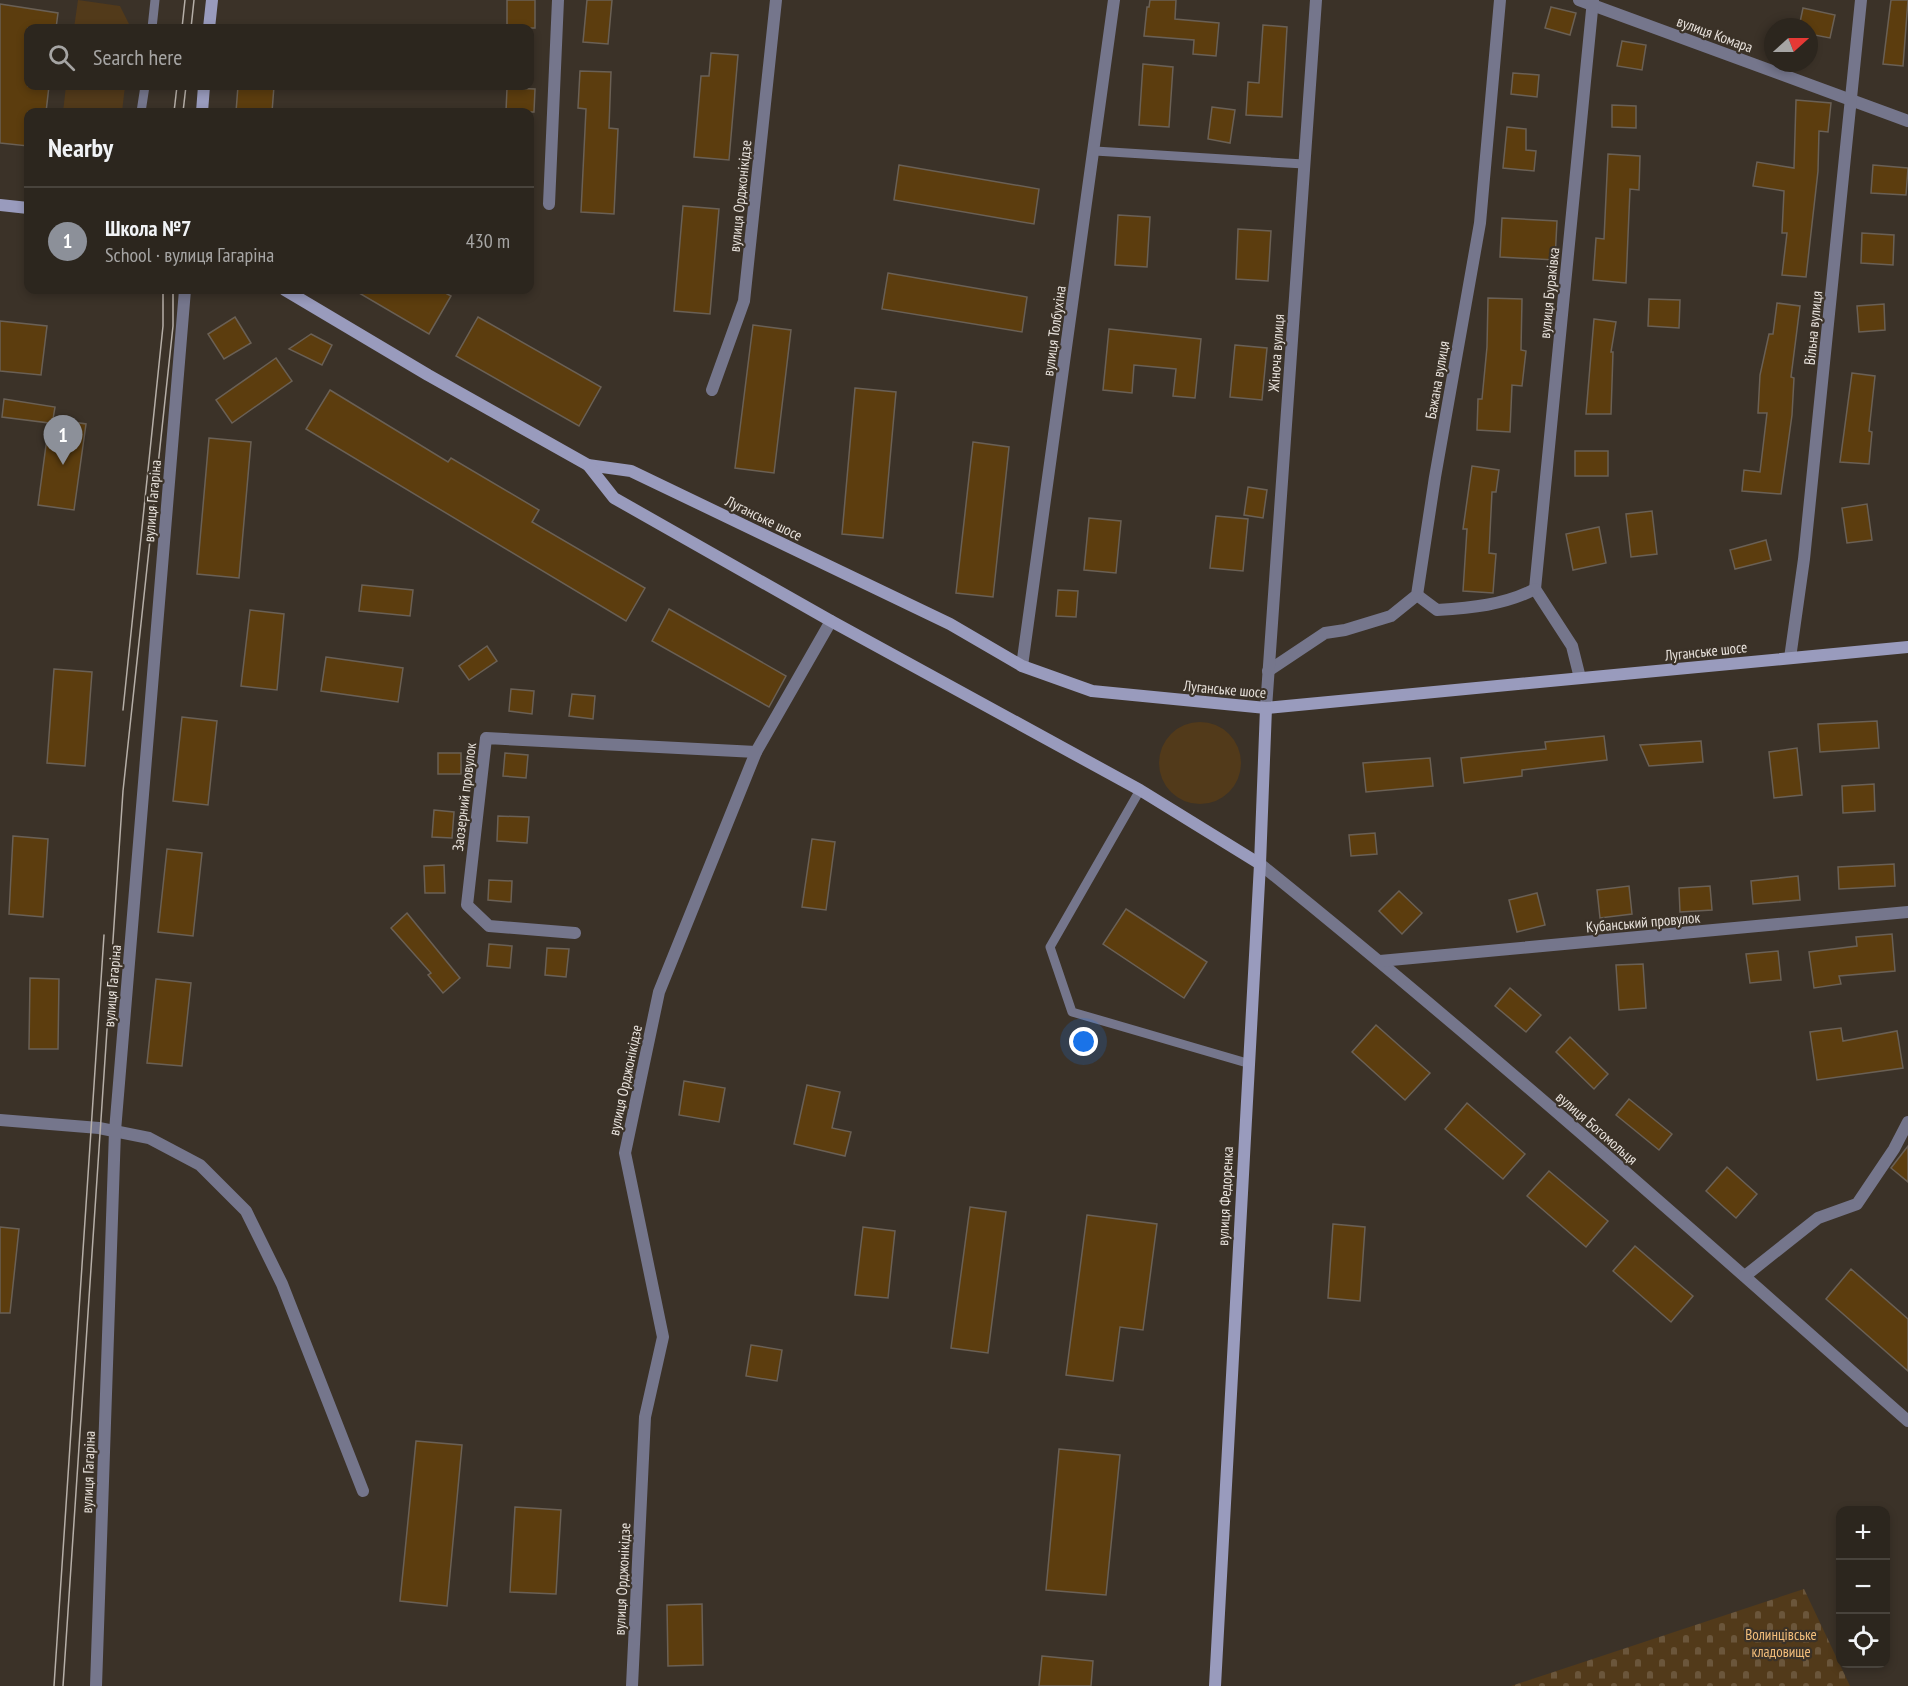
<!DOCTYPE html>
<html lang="en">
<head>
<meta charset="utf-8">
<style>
  :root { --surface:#2c261e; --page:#342e27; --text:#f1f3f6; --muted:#a6a5a4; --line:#48433c; --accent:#8c9099 }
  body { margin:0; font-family:"PT Sans Narrow",sans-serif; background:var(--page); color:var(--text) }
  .controls { position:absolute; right:18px; bottom:18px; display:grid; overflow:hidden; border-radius:12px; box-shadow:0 3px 9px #0003 }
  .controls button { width:54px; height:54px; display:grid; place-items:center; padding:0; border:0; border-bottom:2px solid var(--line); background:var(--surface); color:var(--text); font:30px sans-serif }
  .compass { position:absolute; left:1764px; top:18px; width:54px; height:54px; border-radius:50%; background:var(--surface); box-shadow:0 3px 9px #0003; rotate:69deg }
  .you { position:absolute; left:1084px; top:1042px; width:21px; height:21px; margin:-15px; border:4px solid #fff; border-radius:50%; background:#1a73e8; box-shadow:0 0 0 9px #1a73e833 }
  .badge { display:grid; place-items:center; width:39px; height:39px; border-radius:50%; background:var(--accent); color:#fff; font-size:20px; font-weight:700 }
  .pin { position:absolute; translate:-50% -50px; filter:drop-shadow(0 2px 3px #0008) }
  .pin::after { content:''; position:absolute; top:32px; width:21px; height:18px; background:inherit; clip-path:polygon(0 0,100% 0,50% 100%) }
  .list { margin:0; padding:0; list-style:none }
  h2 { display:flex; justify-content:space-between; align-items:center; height:78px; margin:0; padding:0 24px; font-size:26px }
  h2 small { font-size:20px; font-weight:400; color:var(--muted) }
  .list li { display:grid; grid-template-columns:39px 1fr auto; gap:18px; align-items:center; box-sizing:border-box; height:108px; padding:0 24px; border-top:2px solid var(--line) }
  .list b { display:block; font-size:22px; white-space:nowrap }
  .list p { margin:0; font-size:20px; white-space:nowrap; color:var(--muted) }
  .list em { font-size:20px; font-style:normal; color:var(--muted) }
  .icon { flex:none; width:33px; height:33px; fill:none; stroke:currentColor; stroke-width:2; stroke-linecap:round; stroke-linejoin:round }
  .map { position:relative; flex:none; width:1908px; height:1686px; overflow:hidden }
  .search { position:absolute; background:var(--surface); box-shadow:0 3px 9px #0003; left:24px; top:24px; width:510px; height:66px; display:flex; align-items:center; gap:15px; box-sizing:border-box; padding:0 21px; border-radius:12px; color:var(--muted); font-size:22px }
  .panel { position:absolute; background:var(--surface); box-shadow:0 3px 9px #0003; left:24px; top:108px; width:510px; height:186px; border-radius:12px }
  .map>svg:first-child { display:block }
  .green { fill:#523a1a }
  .cemetery { fill:url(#cemetery-stones) }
  .building { fill:#5c3d0e; stroke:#6a6055; stroke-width:1.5 }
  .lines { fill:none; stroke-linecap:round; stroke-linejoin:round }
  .lane { stroke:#75768c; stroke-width:9 }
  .street { stroke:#75768c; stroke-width:12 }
  .secondary { stroke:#999bbd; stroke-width:12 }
  .tram { stroke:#b6afa8; stroke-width:1.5 }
  .labels { text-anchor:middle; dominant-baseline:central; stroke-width:4.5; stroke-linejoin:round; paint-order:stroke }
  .street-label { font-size:15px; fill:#e8e2dc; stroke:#3b3228 }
  .park-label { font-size:15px; fill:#f3be7b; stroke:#3b3228 }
</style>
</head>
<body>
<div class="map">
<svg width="1908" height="1686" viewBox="0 0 1908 1686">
  <defs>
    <pattern id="cemetery-stones" width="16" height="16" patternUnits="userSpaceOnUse" patternTransform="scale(1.5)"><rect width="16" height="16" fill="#523a1a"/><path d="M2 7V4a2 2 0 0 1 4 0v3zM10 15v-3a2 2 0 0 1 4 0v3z" fill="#6b563b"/></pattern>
  </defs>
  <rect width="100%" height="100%" fill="#3b3228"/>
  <g class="green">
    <path d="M 78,0 L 120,6 L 131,28 L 74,28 Z"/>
    <path d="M 66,86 L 125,86 L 122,112 L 63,112 Z"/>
    <circle cx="1200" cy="763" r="41"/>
  </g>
  <path class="cemetery" d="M 1804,1589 L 1850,1686 L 1511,1686 Z"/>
  <g class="building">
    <rect x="507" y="0" width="28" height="28"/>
    <path d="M 587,0 L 612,0 L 608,44 L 583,42 Z"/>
    <path d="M 1150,0 L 1176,0 L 1175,19 L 1219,23 L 1216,56 L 1193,54 L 1194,40 L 1144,36 L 1147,7 L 1149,7 Z"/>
    <path d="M 1891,0 L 1908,0 L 1903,66 L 1883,64 Z"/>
    <path d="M 0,4 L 58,13 L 56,28 L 28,28 L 28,86 L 49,86 L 46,112 L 28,112 L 28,146 L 0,143 Z"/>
    <path d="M 1551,7 L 1576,13 L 1570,35 L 1545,28 Z"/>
    <path d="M 1803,8 L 1835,15 L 1830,38 L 1809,34 L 1809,27 L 1799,27 Z"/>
    <path d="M 1263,25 L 1287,27 L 1282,117 L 1246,115 L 1248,82 L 1259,83 Z"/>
    <path d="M 1622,41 L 1646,45 L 1642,70 L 1617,66 Z"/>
    <path d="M 711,53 L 738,55 L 729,160 L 694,157 L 701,76 L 709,76 Z"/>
    <path d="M 1143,64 L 1173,67 L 1169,127 L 1139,125 Z"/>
    <path d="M 580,71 L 611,72 L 609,128 L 618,129 L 614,214 L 581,212 L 586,109 L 578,108 Z"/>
    <path d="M 1513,73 L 1539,75 L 1537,97 L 1511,94 Z"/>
    <path d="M 238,86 L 274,86 L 272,112 L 236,112 Z"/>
    <path d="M 507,88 L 535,89 L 534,112 L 506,112 Z"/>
    <path d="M 1796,100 L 1831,103 L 1828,132 L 1819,131 L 1818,171 L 1806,277 L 1782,275 L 1787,233 L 1782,233 L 1784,191 L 1753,186 L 1757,162 L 1794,168 Z"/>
    <path d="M 1612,105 L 1636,106 L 1636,128 L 1612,127 Z"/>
    <path d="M 1212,107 L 1235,110 L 1230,143 L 1208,139 Z"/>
    <path d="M 1507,127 L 1526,129 L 1526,150 L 1536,151 L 1534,171 L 1503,168 Z"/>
    <path d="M 1608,154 L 1640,156 L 1639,190 L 1630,189 L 1626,283 L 1593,280 L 1596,238 L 1604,239 Z"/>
    <path d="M 899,165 L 1039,189 L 1034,224 L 894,200 Z"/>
    <path d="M 1873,165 L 1908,168 L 1906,195 L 1871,193 Z"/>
    <path d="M 683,206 L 719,209 L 710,314 L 674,311 Z"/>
    <path d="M 1118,215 L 1150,217 L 1147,267 L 1115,265 Z"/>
    <path d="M 1502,218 L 1557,221 L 1555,260 L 1500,257 Z"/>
    <path d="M 1238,229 L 1271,231 L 1268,281 L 1236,279 Z"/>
    <path d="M 1862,233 L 1894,235 L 1893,265 L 1861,263 Z"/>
    <path d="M 888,273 L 1027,297 L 1022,332 L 882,309 Z"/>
    <path d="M 354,290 L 440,290 L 451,296 L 429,334 Z"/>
    <path d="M 1488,298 L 1522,299 L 1521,350 L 1526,351 L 1522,386 L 1512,385 L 1510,432 L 1477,430 L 1478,399 L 1482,399 L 1487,347 Z"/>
    <path d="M 1649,299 L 1680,300 L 1679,328 L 1648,326 Z"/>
    <path d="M 1777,303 L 1800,306 L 1791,377 L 1794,378 L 1792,415 L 1781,494 L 1742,491 L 1744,470 L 1760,472 L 1767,413 L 1758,413 L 1760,375 L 1769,334 L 1773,334 Z"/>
    <path d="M 1884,304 L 1885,330 L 1859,332 L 1857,306 Z"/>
    <path d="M 235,317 L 251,343 L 224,359 L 208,334 Z"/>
    <path d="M 478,317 L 601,387 L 579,426 L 456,356 Z"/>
    <path d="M 1594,319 L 1616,322 L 1611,352 L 1613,352 L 1611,414 L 1586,414 Z"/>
    <path d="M 0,321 L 47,326 L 41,375 L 0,371 Z"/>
    <path d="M 753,325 L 791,330 L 774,473 L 735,468 Z"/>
    <path d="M 1109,329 L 1201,339 L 1195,398 L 1173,396 L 1176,369 L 1134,365 L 1132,393 L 1103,390 Z"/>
    <path d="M 311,334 L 332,345 L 322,365 L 289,349 Z"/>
    <path d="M 1235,345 L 1267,348 L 1262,400 L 1230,397 Z"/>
    <path d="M 276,358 L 292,381 L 232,423 L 216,400 Z"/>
    <path d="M 1852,373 L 1875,376 L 1869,431 L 1872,432 L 1869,464 L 1840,462 Z"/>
    <path d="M 855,388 L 896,392 L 883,538 L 842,534 Z"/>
    <path d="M 330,390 L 448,462 L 451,458 L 539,510 L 532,522 L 645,588 L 626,621 L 306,429 Z"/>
    <path d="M 4,399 L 55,407 L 53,419 L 86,424 L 74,510 L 38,505 L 49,423 L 2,417 Z"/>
    <path d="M 209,438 L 251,442 L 239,578 L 197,574 Z"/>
    <path d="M 973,442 L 1009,447 L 993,597 L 956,593 Z"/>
    <rect x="1575" y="451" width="33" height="25"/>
    <path d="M 1472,466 L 1499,470 L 1496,492 L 1492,492 L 1489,553 L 1496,554 L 1493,593 L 1463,591 L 1467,529 L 1463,529 Z"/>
    <path d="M 1248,487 L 1267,490 L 1263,518 L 1244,515 Z"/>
    <path d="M 1867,504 L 1872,540 L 1847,543 L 1842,508 Z"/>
    <path d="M 1652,511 L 1657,554 L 1631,557 L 1626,514 Z"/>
    <path d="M 1216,516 L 1248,519 L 1243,571 L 1210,568 Z"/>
    <path d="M 1089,518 L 1121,521 L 1116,573 L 1084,570 Z"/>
    <path d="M 1599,527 L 1606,563 L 1573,570 L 1566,534 Z"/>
    <path d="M 1766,540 L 1771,560 L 1735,569 L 1730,550 Z"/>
    <path d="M 362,585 L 413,590 L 410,616 L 359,611 Z"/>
    <path d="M 1058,590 L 1078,591 L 1076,617 L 1056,616 Z"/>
    <path d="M 669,609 L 786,676 L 769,707 L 652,641 Z"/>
    <path d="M 250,610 L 284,614 L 277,690 L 241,686 Z"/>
    <path d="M 487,646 L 497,661 L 469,680 L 459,666 Z"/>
    <path d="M 326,657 L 403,668 L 398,702 L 321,691 Z"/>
    <path d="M 54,669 L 92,672 L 85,766 L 47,763 Z"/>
    <path d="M 511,689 L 534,691 L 532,714 L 509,711 Z"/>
    <path d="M 572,694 L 595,696 L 593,719 L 569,716 Z"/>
    <path d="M 182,717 L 217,721 L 208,805 L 173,801 Z"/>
    <path d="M 1877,721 L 1879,748 L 1820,752 L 1818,724 Z"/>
    <path d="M 1604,736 L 1607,760 L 1522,770 L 1522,776 L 1464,783 L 1461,758 L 1546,749 L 1545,742 Z"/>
    <path d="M 1701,741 L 1703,762 L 1649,766 L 1640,745 Z"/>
    <path d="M 1797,748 L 1802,795 L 1774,798 L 1769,752 Z"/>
    <rect x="438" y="753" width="23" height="21"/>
    <path d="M 505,753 L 528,755 L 526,778 L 503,776 Z"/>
    <path d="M 1430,758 L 1433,786 L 1366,792 L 1363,763 Z"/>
    <path d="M 1874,784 L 1875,811 L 1843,813 L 1842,786 Z"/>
    <path d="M 434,810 L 454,812 L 452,838 L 432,837 Z"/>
    <path d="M 498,816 L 529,817 L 527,843 L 497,841 Z"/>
    <path d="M 1375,833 L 1377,854 L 1351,856 L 1349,835 Z"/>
    <path d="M 13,836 L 48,839 L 43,917 L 9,914 Z"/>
    <path d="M 812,839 L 835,842 L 826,910 L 802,907 Z"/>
    <path d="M 167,849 L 202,853 L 193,936 L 158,932 Z"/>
    <path d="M 1894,864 L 1895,886 L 1839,889 L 1838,867 Z"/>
    <path d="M 444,865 L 445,893 L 425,893 L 424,866 Z"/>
    <path d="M 1798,876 L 1800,900 L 1753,904 L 1751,881 Z"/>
    <path d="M 489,880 L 512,881 L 511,902 L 488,900 Z"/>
    <path d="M 1629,886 L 1632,914 L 1600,918 L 1597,890 Z"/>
    <path d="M 1710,886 L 1712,910 L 1680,912 L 1679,888 Z"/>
    <path d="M 1399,891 L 1422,913 L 1402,934 L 1379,911 Z"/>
    <path d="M 1537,893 L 1545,925 L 1517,932 L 1509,900 Z"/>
    <path d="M 1126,909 L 1207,962 L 1184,998 L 1103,944 Z"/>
    <path d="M 407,913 L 460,978 L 443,993 L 428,975 L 431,973 L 391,928 Z"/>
    <path d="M 1892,934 L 1895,971 L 1839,976 L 1841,984 L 1814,988 L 1809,952 L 1857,946 L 1856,937 Z"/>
    <path d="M 489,944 L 512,946 L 510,968 L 487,966 Z"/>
    <path d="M 547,948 L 569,949 L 566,977 L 545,975 Z"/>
    <path d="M 1778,951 L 1781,980 L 1750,983 L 1746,954 Z"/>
    <path d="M 1643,964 L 1646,1008 L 1619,1010 L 1616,965 Z"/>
    <path d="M 30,978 L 59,979 L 58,1049 L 29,1049 Z"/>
    <path d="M 156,979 L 191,983 L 182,1066 L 147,1063 Z"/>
    <path d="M 1510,988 L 1541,1015 L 1526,1032 L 1495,1006 Z"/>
    <path d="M 1376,1025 L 1430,1073 L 1405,1100 L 1352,1052 Z"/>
    <path d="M 1841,1028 L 1843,1041 L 1897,1031 L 1903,1068 L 1817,1080 L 1810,1032 Z"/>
    <path d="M 1570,1037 L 1608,1074 L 1594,1089 L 1556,1052 Z"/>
    <path d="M 684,1081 L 725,1088 L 719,1122 L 679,1115 Z"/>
    <path d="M 807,1085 L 840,1092 L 832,1128 L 851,1132 L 845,1156 L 794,1144 Z"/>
    <path d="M 1629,1099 L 1672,1134 L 1659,1150 L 1616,1115 Z"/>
    <path d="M 1467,1103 L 1525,1154 L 1503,1179 L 1445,1129 Z"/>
    <path d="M 1908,1146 L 1908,1182 L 1891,1168 Z"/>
    <path d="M 1727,1167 L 1757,1194 L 1736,1218 L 1706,1191 Z"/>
    <path d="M 1549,1171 L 1608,1221 L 1586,1247 L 1527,1196 Z"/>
    <path d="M 970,1207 L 1006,1212 L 988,1353 L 951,1348 Z"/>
    <path d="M 1087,1215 L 1157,1224 L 1143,1330 L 1120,1327 L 1113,1381 L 1066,1375 Z"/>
    <path d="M 1333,1224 L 1365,1227 L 1360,1301 L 1328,1298 Z"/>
    <path d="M 0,1227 L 19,1229 L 10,1313 L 0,1313 Z"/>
    <path d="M 863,1227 L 895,1231 L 888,1298 L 855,1295 Z"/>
    <path d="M 1635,1246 L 1693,1296 L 1671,1322 L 1613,1271 Z"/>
    <path d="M 1851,1269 L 1908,1319 L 1908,1371 L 1826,1299 Z"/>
    <path d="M 751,1345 L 782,1350 L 777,1381 L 746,1376 Z"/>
    <path d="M 416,1441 L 462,1445 L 447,1606 L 400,1601 Z"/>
    <path d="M 1059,1449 L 1120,1455 L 1106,1595 L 1046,1590 Z"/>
    <path d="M 515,1507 L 561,1510 L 556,1594 L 510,1592 Z"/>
    <path d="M 702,1604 L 703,1665 L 668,1666 L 667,1605 Z"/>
    <path d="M 1042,1656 L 1093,1661 L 1091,1686 L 1039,1686 Z"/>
  </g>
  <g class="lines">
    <g class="lane">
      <path d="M 152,28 L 155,0"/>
      <path d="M 141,112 L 145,86"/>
      <path d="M 1095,151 L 1304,164"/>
      <path d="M 1140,790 L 1050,947 L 1072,1012 L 1247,1063"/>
    </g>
    <g class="street">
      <path d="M 1579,0 L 1908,121"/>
      <path d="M 549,204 L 558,0"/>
      <path d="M 712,390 L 744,301 L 776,0"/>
      <path d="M 1535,589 L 1593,0"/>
      <path d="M 1535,589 L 1572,646 L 1580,678"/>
      <path d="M 1417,595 L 1437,610 C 1470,608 1505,605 1535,589"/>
      <path d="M 1790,658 L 1804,559 L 1861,0"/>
      <path d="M 1022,666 L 1114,0"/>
      <path d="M 1268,671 L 1325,633 L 1345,630 L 1391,616 L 1417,595 L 1435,477 L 1480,223 L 1500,0"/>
      <path d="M 1266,708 L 1316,0"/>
      <path d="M 1260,864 C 1482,1043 1695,1232 1908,1421"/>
      <path d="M 575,933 L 489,926 L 467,905 L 486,738 L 756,752"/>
      <path d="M 1380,961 L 1908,912"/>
      <path d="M 0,1120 L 99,1128 L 149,1138 L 200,1165 L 246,1211 L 282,1284 L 363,1491"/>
      <path d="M 1745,1276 L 1818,1218 L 1857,1204 L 1894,1149 L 1908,1122"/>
      <path d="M 96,1686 L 115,1131 L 185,290"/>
      <path d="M 632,1686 L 645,1417 L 663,1337 L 625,1153 L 659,992 L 756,752 L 831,621"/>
    </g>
    <g class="secondary">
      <path d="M 209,28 L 212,0"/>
      <path d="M 202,112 L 204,86"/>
      <path d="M 0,205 L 28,208"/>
      <path d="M 285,290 L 428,375 L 588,465 L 631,471 L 950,624 L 1022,666 L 1092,691 L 1266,708 L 1908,647"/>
      <path d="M 588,465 L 614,498 L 831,621 L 1140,790 L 1260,864"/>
      <path d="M 1215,1686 L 1260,864 L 1266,708"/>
    </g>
    <g class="tram">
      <path d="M 182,28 L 185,0"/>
      <path d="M 191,28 L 194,0"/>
      <path d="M 174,112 L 177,86"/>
      <path d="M 183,112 L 186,86"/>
      <path d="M 123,710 L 163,326 L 163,290"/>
      <path d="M 54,1686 L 104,935"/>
      <path d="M 63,1686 L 123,791 L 173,326 L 173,290"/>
    </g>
  </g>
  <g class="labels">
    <g class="street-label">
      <text transform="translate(1715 34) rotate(20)">вулиця Комара</text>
      <text transform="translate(740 196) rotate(-84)">вулиця Орджонікідзе</text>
      <text transform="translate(1549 293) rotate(-84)">вулиця Бураківка</text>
      <text transform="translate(1813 328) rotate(-84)">Вільна вулиця</text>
      <text transform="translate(1054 331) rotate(-82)">вулиця Толбухіна</text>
      <text transform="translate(1276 353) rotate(-86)">Жіноча вулиця</text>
      <text transform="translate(1437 380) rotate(-80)">Бажана вулиця</text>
      <text transform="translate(152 501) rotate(-85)">вулиця Гагаріна</text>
      <text transform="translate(764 518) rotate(26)">Луганське шосе</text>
      <text transform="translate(1706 651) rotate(-6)">Луганське шосе</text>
      <text transform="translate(1225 689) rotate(5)">Луганське шосе</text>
      <text transform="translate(464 797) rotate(-83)">Заозерний провулок</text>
      <text transform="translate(1643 922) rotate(-5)">Кубанський провулок</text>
      <text transform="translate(112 986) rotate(-85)">вулиця Гагаріна</text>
      <text transform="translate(625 1080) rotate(-78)">вулиця Орджонікідзе</text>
      <text transform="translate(1597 1128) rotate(41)">вулиця Богомольця</text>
      <text transform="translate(1225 1196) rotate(-87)">вулиця Федоренка</text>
      <text transform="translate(88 1472) rotate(-88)">вулиця Гагаріна</text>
      <text transform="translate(622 1579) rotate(-87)">вулиця Орджонікідзе</text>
    </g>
    <g class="park-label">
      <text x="1781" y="1634">Волинцівське<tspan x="1781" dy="17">кладовище</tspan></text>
    </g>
  </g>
</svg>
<div class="controls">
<button>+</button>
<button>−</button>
<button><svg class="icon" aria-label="locate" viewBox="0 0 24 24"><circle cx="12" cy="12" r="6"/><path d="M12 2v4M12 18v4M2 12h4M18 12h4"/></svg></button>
</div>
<svg class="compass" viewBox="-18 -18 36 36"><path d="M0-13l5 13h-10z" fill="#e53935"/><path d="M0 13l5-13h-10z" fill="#a6a5a4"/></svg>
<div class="you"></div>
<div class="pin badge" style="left:63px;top:465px">1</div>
<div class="search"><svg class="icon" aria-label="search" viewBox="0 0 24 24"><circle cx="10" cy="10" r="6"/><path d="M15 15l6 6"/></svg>Search here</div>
<section class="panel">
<h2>Nearby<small></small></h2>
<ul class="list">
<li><span class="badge">1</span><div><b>Школа №7</b><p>School · вулиця Гагаріна</p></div><em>430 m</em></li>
</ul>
</section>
</div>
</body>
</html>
